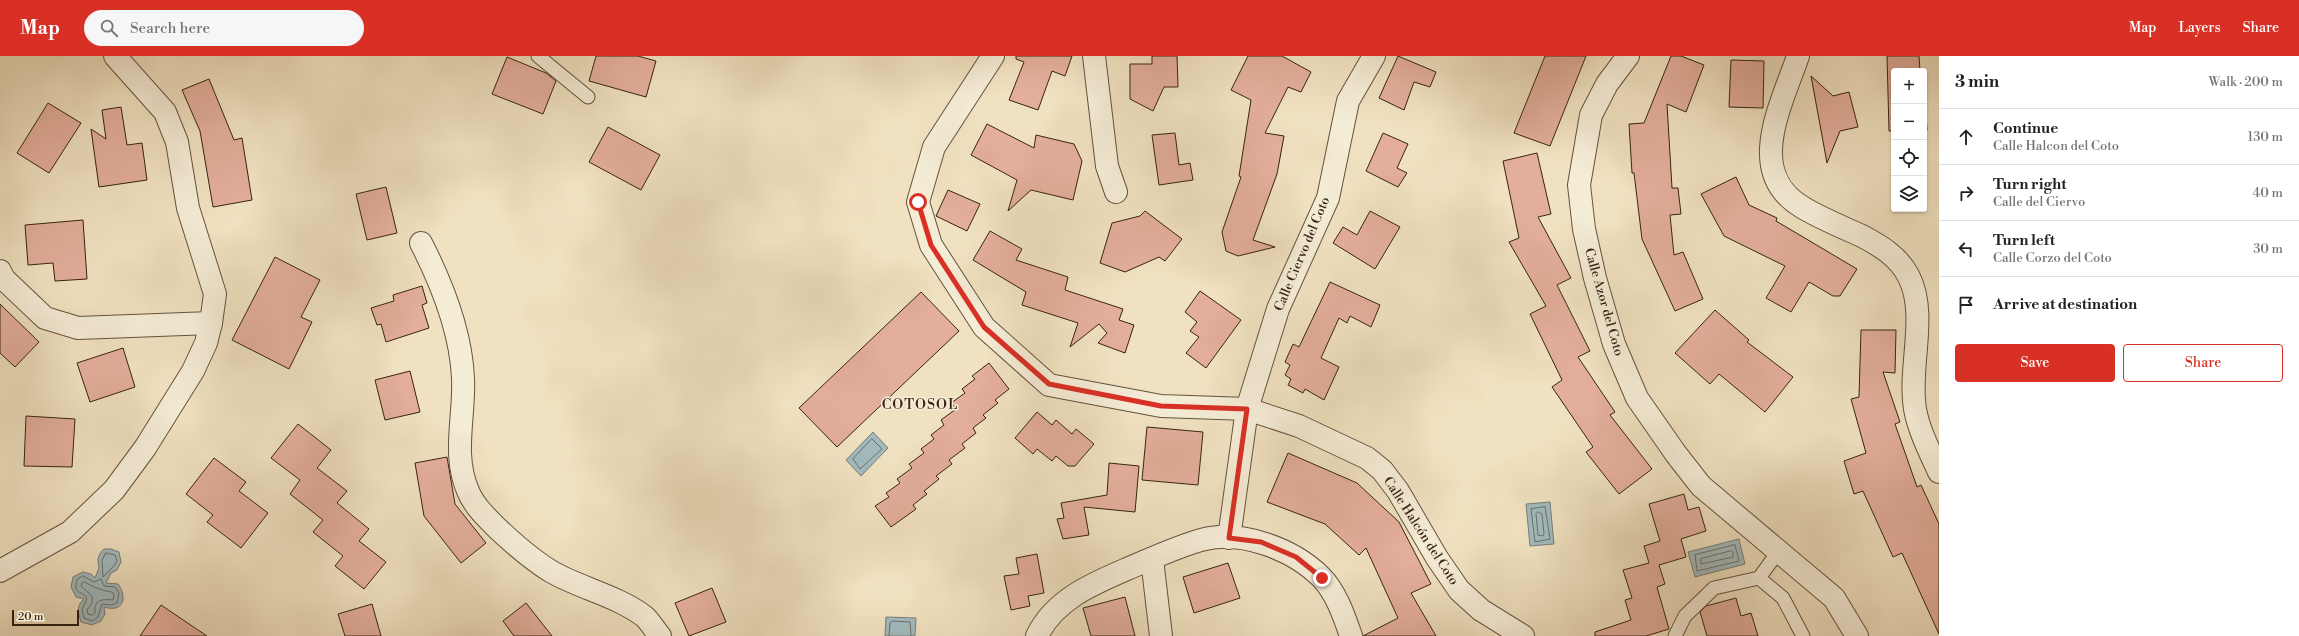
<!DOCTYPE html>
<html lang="en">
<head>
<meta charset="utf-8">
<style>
  :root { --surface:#fff; --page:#f6f6f6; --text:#202124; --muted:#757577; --line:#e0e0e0; --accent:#d93025 }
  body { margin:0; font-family:"Libre Bodoni",serif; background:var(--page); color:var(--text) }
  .controls { position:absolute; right:12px; top:12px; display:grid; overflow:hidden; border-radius:4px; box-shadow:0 1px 3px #0004 }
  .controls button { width:36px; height:36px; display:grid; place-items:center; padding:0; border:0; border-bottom:1px solid var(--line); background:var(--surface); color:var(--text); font:20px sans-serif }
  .scale { position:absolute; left:12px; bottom:10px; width:67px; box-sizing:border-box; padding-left:4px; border:2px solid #362411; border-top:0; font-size:11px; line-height:14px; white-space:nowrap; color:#362411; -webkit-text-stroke:3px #f5ecd6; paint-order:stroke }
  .stop { position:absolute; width:12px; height:12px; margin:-9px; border:3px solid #d93025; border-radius:50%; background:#fff }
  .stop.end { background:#d93025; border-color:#fff; box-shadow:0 1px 4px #0008 }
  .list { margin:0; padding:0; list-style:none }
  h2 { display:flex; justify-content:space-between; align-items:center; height:52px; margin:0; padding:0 16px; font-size:17px }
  h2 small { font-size:13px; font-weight:400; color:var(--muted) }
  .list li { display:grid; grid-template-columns:26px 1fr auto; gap:12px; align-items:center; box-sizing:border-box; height:56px; padding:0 16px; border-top:1px solid var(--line) }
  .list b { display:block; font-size:15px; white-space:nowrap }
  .list p { margin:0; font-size:13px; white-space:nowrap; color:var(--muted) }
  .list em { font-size:13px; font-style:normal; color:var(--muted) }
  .actions { display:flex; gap:8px; padding:12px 16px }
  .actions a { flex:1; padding:9px 0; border:1px solid var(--accent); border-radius:4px; text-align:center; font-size:14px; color:var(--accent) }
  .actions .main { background:var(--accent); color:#fff }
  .icon { flex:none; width:22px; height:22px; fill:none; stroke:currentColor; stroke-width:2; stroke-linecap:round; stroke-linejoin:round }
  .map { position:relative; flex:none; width:1939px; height:580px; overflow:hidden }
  header { display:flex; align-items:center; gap:24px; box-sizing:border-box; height:56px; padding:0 20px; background:var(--accent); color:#fff }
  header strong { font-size:19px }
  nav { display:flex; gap:22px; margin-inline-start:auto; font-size:14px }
  .search { width:280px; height:36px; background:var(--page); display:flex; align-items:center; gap:10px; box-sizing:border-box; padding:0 14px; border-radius:22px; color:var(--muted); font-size:15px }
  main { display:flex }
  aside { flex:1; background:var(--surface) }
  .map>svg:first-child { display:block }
  .water { fill:#a1babe; stroke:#767e79 }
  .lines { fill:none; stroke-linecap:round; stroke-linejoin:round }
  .shore { stroke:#6c6f68; stroke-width:1 }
  .building { fill:#e3ae9b; stroke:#362411 }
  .service-casing { stroke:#64533d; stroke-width:15 }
  .minor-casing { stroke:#64533d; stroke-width:24 }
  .service { stroke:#f5ecd6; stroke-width:13 }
  .minor { stroke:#f5ecd6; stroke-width:22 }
  .route { stroke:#d93025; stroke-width:5 }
  .labels { text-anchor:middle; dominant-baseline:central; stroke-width:3; stroke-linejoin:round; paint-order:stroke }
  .street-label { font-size:13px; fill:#362411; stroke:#f5ecd6 }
  .neighbourhood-label { font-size:14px; letter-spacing:1px; fill:#362411; stroke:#f5ecd6 }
</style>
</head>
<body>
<header>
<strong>Map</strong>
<div class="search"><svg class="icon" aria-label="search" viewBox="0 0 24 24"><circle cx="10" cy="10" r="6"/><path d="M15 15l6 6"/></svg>Search here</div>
<nav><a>Map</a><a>Layers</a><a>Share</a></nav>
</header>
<main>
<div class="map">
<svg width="1939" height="580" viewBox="0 0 1939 580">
  <rect width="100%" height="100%" fill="#f0e1c0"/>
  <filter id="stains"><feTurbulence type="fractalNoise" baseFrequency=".005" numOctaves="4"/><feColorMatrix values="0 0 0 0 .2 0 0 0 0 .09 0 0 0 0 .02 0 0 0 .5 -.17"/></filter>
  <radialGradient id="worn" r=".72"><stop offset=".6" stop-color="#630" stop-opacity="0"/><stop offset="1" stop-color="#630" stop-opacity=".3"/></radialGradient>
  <g class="water">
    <path d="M 873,376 L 888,392 L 861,420 L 846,404 Z"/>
    <path d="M 1550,446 L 1554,488 L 1530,490 L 1526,448 Z"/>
    <path d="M 1739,483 L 1745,508 L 1695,521 L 1688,496 Z"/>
    <path d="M 104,493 L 111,493 L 119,496 L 121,506 L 117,514 L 111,517 L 106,527 L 118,528 C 128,542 123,557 104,551 L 105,558 L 101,565 L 92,569 L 81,566 C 78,556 76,550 84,543 L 76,541 L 71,531 L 73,521 L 83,516 L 91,518 L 95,522 L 99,512 C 97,503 98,499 104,493 Z"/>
    <path d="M 886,561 L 916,562 L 915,580 L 885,580 Z"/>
  </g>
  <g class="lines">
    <g class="shore">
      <path d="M 872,383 L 882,393 L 860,413 L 853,403 Z"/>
      <path d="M 1545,451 L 1550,483 L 1535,486 L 1531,453 Z"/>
      <path d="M 1538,456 L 1542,458 L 1544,478 L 1543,480 L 1538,479 L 1536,458 Z"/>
      <path d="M 1735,489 L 1739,505 L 1697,515 L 1695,499 Z"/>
      <path d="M 1731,495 L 1733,496 L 1733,501 L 1701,508 L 1701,503 Z"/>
      <path d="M 106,497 L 115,499 L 117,505 C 115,510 106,518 103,521 L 102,505 Z"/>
      <path d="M 83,520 L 94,526 L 101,523 L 104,530 L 115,531 L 119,537 L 117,547 L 111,549 L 102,548 L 98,561 L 92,565 L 84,562 L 82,554 L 87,542 C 81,534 73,539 77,524 Z"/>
      <path d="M 85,526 C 90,530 106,536 112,536 L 114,538 L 113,544 C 102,543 94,543 95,557 L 92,559 L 88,558 L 87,554 L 92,547 L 92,540 L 81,530 L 82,527 Z"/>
      <path d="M 889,580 L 890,567 L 892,565 L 910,566 L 911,580"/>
    </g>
  </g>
  <g class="building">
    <path d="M 596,0 L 638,0 L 656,5 L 646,41 L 589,25 Z"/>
    <path d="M 1016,0 L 1072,0 L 1065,20 L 1052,15 L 1038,54 L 1009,44 L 1024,6 L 1016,3 Z"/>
    <path d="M 1152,0 L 1177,0 L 1178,31 L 1164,31 L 1153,55 L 1130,43 L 1130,8 L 1152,8 Z"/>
    <path d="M 1248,0 L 1282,0 L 1311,16 L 1301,36 L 1288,31 L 1265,77 L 1284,80 L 1277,118 L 1253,184 L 1275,191 L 1238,200 L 1226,195 L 1222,176 L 1241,121 L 1239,120 L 1251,44 L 1231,34 Z"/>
    <path d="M 1398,0 L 1436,16 L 1430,31 L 1414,26 L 1404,54 L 1379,42 Z"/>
    <path d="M 1545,0 L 1586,0 L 1550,90 L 1514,77 Z"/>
    <path d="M 1671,0 L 1681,0 L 1704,9 L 1686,56 L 1667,48 L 1672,132 L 1678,132 L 1681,158 L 1670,159 L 1674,199 L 1683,196 L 1703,243 L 1675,255 L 1642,183 L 1634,117 L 1632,117 L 1629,68 L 1644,67 Z"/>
    <path d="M 1887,0 L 1919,0 L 1920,15 L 1894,15 L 1894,75 L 1889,75 Z"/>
    <path d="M 507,1 L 546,17 L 556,25 L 543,58 L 492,38 Z"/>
    <path d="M 1731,4 L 1764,5 L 1763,52 L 1729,51 Z"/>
    <path d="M 1811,20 L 1833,40 L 1849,36 L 1858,71 L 1840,75 L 1827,107 Z"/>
    <path d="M 209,23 L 234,84 L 242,82 L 252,144 L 213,151 L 200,75 L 182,34 Z"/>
    <path d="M 1924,28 L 1927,74 L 1924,74 Z"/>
    <path d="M 48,47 L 81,67 L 49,117 L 17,97 Z"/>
    <path d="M 121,51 L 127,89 L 142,87 L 147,124 L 99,131 L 91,73 L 106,83 L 102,54 Z"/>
    <path d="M 987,68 L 1034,92 L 1036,79 L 1074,88 L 1082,105 L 1073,144 L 1031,134 L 1008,155 L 1017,124 L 971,99 Z"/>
    <path d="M 608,71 L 660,99 L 641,134 L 589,106 Z"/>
    <path d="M 1175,77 L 1179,109 L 1190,107 L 1193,124 L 1159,129 L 1152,79 Z"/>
    <path d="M 1383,77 L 1408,88 L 1397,112 L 1407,117 L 1398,131 L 1366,115 Z"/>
    <path d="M 1537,97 L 1551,158 L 1538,161 L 1571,222 L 1557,229 L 1590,295 L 1578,301 L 1615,356 L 1610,359 L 1652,413 L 1619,438 L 1586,396 L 1593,391 L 1552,331 L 1562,324 L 1530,258 L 1546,250 L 1509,186 L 1519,182 L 1503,105 Z"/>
    <path d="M 1736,121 L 1749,149 L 1777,162 L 1776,165 L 1857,213 L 1840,240 L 1833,240 L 1809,226 L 1791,256 L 1766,242 L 1785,210 L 1724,180 L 1701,138 Z"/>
    <path d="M 386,131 L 397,177 L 367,184 L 356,138 Z"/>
    <path d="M 948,134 L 980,148 L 967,175 L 936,160 Z"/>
    <path d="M 1145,155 L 1182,183 L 1165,205 L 1159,201 L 1125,216 L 1100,207 L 1112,167 L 1140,160 Z"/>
    <path d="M 1370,155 L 1400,171 L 1375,213 L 1333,187 L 1343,171 L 1357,179 Z"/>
    <path d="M 83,164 L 87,223 L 55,225 L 53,207 L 28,209 L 25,169 Z"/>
    <path d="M 990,175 L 1022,193 L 1016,204 L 1068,221 L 1065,234 L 1123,253 L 1119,264 L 1134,269 L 1125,297 L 1098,287 L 1107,277 L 1099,268 L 1070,291 L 1078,267 L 1022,249 L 1026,236 L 973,204 Z"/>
    <path d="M 275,201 L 320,224 L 301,261 L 312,266 L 289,313 L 232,284 Z"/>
    <path d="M 1330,226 L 1380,249 L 1371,271 L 1350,260 L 1347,267 L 1339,262 L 1321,302 L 1339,311 L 1324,344 L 1305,333 L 1303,337 L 1288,329 L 1291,323 L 1285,319 L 1290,309 L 1285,306 L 1293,288 L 1299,291 Z"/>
    <path d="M 422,230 L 427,247 L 422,249 L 429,272 L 386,286 L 381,268 L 377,269 L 371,252 L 394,245 L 393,239 Z"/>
    <path d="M 1200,235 L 1241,264 L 1206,312 L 1186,297 L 1199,281 L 1190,275 L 1197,266 L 1185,256 Z"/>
    <path d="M 921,236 L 959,275 L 837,391 L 799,352 Z"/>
    <path d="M 0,248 L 39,286 L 15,311 L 0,297 Z"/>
    <path d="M 1715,254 L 1749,284 L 1747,286 L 1793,321 L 1765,356 L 1719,318 L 1710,328 L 1675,297 Z"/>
    <path d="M 1861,274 L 1896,274 L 1895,317 L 1883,316 L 1900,366 L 1895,368 L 1917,431 L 1921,429 L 1939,468 L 1939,578 L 1902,497 L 1893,501 L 1863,435 L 1854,438 L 1844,405 L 1866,397 L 1851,343 L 1859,341 Z"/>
    <path d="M 123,292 L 135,331 L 90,346 L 77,307 Z"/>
    <path d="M 989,307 L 1009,333 L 995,344 L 998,347 L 983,359 L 986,362 L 973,372 L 976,377 L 962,388 L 965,392 L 949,404 L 952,408 L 936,420 L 939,423 L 924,435 L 927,438 L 913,449 L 916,453 L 891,471 L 875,450 L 889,441 L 886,437 L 900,427 L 897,423 L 912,412 L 909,408 L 924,397 L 921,393 L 934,383 L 931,379 L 944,369 L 941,364 L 956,353 L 951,347 L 965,337 L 962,333 L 975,323 L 972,320 Z"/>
    <path d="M 410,315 L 420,356 L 385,364 L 375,324 Z"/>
    <path d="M 1037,356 L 1052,369 L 1056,364 L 1072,378 L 1076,373 L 1094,388 L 1075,410 L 1068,410 L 1056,400 L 1052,405 L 1037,393 L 1033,398 L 1015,382 Z"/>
    <path d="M 26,360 L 75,363 L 72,411 L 24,410 Z"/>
    <path d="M 298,368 L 331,394 L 317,412 L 347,435 L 337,447 L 369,473 L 359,485 L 386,506 L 364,533 L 335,510 L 343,500 L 313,476 L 323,464 L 290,438 L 300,424 L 271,402 Z"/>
    <path d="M 1147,371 L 1203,376 L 1198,429 L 1142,424 Z"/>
    <path d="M 1288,397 L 1357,427 L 1399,466 L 1431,528 L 1411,537 L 1436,580 L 1363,580 L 1398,562 L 1366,492 L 1359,499 L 1325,468 L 1267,446 Z"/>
    <path d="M 447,401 L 455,448 L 486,487 L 461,507 L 424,460 L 415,407 Z"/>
    <path d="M 214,402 L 246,426 L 239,435 L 268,457 L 241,492 L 207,466 L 213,459 L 186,438 Z"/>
    <path d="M 1109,407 L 1139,410 L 1135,456 L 1084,451 L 1089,479 L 1063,483 L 1057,463 L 1064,462 L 1061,447 L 1107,439 Z"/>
    <path d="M 1684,438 L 1688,454 L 1699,451 L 1706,475 L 1681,483 L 1686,501 L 1659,509 L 1665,528 L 1657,531 L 1669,573 L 1646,580 L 1595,580 L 1595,576 L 1631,564 L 1625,544 L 1632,542 L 1623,514 L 1649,507 L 1644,490 L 1660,485 L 1649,448 Z"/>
    <path d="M 1037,498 L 1044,537 L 1028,540 L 1030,550 L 1011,554 L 1004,520 L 1019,518 L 1016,502 Z"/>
    <path d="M 1228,507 L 1240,542 L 1194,557 L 1183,521 Z"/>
    <path d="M 712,532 L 726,566 L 689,580 L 675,547 Z"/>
    <path d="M 1125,541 L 1135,580 L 1091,580 L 1083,552 Z"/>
    <path d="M 1736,542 L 1741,560 L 1751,557 L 1758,580 L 1707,580 L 1700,556 L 1706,550 Z"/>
    <path d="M 526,547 L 552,580 L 514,580 L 503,565 Z"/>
    <path d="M 372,548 L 381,580 L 345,580 L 338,558 Z"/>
    <path d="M 161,549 L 207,580 L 140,580 Z"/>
  </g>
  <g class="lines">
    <defs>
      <g id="service">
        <path d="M 538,0 L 588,41"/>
        <path d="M 1759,522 L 1783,542 L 1803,580"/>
        <path d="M 1675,580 L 1685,560 L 1714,532 L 1759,522 L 1778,496"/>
      </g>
      <g id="minor">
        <path d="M 993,0 L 934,91 L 918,146 L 931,189 L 984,271 L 1049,329 L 1161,350 L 1247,353 L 1299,370 L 1367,402 L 1382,414 L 1398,435 L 1437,502 L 1459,534 L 1481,554 L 1523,580"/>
        <path d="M 1094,0 L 1107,110 L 1116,136"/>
        <path d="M 1628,0 L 1607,28 L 1591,59 L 1579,129 L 1584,173 L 1595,222 L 1614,288 L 1637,342 L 1676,398 L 1701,430 L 1834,542 L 1857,580"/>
        <path d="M 1798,0 C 1782,48 1744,116 1802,151 C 1820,162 1842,171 1862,180 C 1881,190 1899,201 1909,221 C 1928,259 1908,312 1915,353 C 1919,375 1930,396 1939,416"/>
        <path d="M 421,187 C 441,226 461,277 463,322 C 465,360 452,398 468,435 C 474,450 487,462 498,473 C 515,489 532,504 552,516 C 580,532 620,541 645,561 C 650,566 655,574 660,580"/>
        <path d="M 0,215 L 4,223 L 45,262 L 78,272 L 211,267"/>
        <path d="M 1229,482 L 1247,353 L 1278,253 L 1328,142 L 1348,45 L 1374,0"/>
        <path d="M 1152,503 L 1161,580"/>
        <path d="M 0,515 L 70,476 L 114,434 L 145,392 L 193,315 L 206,287 L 211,267 L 215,238 L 188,152 L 177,86 L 165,56 L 115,0"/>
        <path d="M 1037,580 C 1054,544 1092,528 1127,513 C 1151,503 1176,491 1201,484 C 1240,473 1293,493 1321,521 C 1336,536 1344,560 1351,580"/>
      </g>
    </defs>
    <use href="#service" class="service-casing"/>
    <use href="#minor" class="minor-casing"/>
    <use href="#service" class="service"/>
    <use href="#minor" class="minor"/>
  </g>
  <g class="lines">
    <path class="route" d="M 918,146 L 931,189 L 984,271 L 1049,328 L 1161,350 L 1247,353 L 1229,482 L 1261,486 L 1296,501 L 1322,522"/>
  </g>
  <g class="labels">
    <g class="street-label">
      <text transform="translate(1302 198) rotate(-67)">Calle Ciervo del Coto</text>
      <text transform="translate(1604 246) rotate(74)">Calle Azor del Coto</text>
      <text transform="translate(1421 475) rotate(57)">Calle Halcón del Coto</text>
    </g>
    <g class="neighbourhood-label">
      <text x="920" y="349">COTOSOL</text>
    </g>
  </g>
  <rect width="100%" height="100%" filter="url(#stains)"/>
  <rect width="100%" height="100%" fill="url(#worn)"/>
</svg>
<div class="controls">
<button>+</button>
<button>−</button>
<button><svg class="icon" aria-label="locate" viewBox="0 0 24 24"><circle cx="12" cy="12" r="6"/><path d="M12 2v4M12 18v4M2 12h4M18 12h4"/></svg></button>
<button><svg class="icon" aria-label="layers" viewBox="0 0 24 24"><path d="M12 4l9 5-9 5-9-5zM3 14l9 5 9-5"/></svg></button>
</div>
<div class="scale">20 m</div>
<div class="stop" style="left:918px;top:146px"></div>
<div class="stop end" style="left:1322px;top:522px"></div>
</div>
<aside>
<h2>3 min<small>Walk · 200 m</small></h2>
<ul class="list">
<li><svg class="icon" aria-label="ahead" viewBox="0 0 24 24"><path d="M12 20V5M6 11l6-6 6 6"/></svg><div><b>Continue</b><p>Calle Halcon del Coto</p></div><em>130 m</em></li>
<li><svg class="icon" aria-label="right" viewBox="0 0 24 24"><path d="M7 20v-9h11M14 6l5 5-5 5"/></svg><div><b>Turn right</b><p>Calle del Ciervo</p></div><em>40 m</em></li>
<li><svg class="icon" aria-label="left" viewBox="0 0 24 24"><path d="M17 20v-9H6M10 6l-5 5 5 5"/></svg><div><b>Turn left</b><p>Calle Corzo del Coto</p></div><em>30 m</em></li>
<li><svg class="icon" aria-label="arrive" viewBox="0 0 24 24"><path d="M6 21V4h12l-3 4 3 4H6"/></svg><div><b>Arrive at destination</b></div></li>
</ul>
<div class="actions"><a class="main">Save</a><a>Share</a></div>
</aside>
</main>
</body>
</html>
